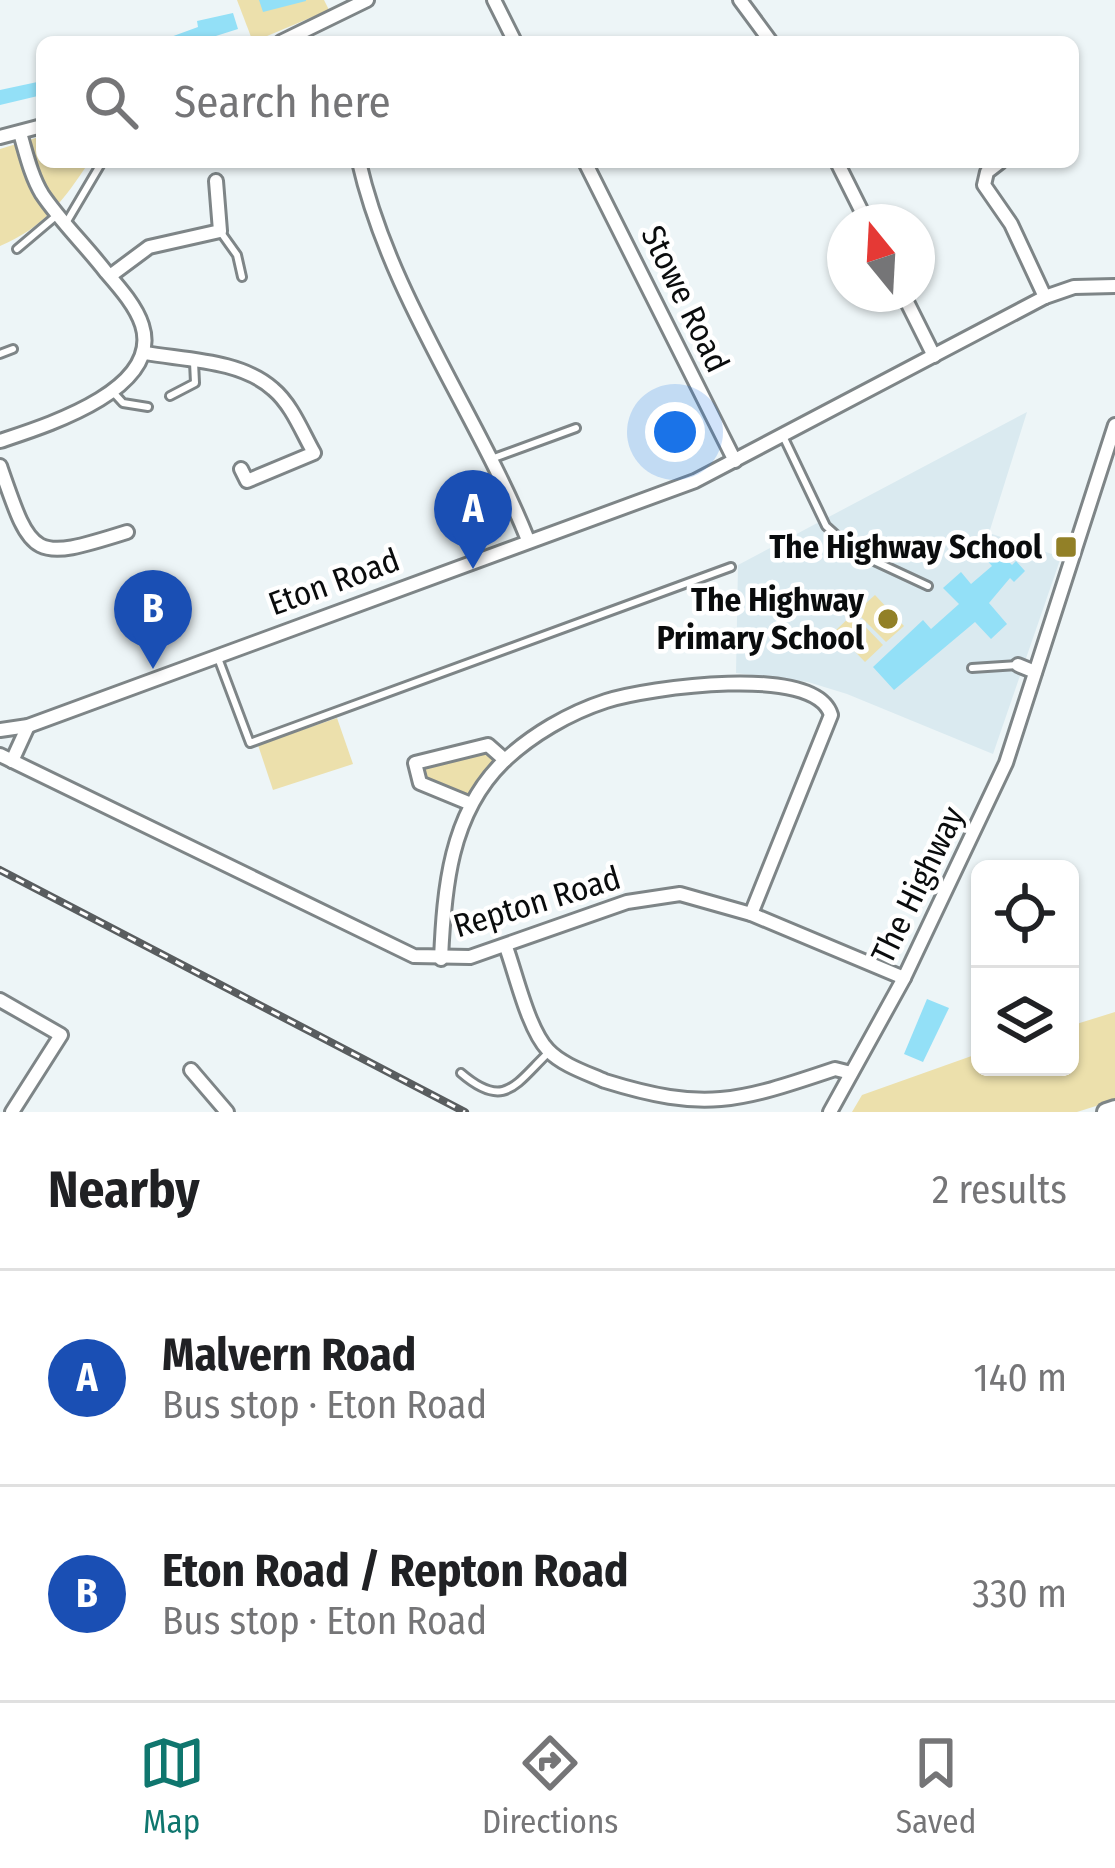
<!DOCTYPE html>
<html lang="en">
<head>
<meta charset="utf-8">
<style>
  :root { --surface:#fff; --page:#f6f6f6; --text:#202124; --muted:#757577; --line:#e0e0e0; --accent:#0f766e }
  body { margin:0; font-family:"Fira Sans Condensed",sans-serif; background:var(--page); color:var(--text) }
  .controls { position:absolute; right:36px; bottom:36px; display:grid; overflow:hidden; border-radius:18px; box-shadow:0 3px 9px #0004 }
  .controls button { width:108px; height:108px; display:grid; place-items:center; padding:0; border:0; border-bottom:3px solid var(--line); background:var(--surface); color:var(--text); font:60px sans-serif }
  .compass { position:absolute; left:827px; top:204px; width:108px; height:108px; border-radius:50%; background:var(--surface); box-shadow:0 3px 9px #0004; rotate:342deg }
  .you { position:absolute; left:675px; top:432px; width:42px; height:42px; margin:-30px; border:9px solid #fff; border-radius:50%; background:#1a73e8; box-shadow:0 0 0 18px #1a73e833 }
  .badge { display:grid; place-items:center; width:78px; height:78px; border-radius:50%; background:var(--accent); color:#fff; font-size:39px; font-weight:700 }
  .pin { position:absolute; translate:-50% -99px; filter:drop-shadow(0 3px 6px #0008) }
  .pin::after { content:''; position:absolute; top:63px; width:42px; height:36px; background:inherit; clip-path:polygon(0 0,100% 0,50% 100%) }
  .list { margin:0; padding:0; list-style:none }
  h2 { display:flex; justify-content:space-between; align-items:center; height:156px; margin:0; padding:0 48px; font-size:51px }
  h2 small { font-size:39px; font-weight:400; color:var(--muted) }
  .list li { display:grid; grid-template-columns:78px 1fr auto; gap:36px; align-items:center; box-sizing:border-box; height:216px; padding:0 48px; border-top:3px solid var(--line) }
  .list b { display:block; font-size:45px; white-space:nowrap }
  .list p { margin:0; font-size:39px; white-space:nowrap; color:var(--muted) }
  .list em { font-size:39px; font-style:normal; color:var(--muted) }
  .icon { flex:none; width:66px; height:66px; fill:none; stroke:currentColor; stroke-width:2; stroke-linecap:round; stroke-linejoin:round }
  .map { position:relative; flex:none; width:1115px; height:1112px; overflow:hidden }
  .search { position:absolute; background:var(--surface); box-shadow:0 3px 9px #0004; left:36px; right:36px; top:36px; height:132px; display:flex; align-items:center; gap:30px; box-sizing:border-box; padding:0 42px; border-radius:18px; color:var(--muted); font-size:45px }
  .sheet { height:588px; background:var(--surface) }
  nav { display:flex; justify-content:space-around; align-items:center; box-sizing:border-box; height:168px; border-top:3px solid var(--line); background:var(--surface); font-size:33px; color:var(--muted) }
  nav a { display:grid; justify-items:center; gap:6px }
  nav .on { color:var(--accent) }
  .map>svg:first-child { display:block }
  .built { fill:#daeaf0 }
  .green { fill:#ece0ac }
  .building { fill:#93e0f7 }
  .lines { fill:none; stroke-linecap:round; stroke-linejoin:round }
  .lane-casing { stroke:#7e8587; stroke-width:12 }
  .street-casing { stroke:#7e8587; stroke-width:18 }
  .secondary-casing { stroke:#7e8587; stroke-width:22 }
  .lane { stroke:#fff; stroke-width:6 }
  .street { stroke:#fff; stroke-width:12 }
  .secondary { stroke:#fff; stroke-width:16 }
  .rail-casing { stroke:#595d5f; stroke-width:8 }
  .rail { stroke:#fff; stroke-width:3; stroke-dasharray:9; stroke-linecap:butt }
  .poi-dot { fill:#928027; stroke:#fff; stroke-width:4.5 }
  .labels { text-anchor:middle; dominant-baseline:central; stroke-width:9; stroke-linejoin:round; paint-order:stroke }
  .street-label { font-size:33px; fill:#0a0c0d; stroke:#fff }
  .poi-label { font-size:33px; font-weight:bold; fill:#0a0c0d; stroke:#fff; text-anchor:end }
</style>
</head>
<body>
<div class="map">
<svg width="1115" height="1112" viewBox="0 0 1115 1112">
  <rect width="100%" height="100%" fill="#edf5f7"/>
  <path class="built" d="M 1027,412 L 989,533 L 1061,557 L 993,754 L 847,694 L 808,682 L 736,673 L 738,565 Z"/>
  <g class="green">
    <path d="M 237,0 L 324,0 L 329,10 L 253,42 Z"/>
    <path d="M 42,136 L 42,162 L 89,162 C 64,200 43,228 0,246 L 0,149 Z"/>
    <path d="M 875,595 L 904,626 L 886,642 L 856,612 Z"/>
    <path d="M 853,614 L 883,645 L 865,662 L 835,631 Z"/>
    <path d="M 337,718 L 353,764 L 273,790 L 258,745 Z"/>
    <path d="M 484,749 L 499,763 L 472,796 L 423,776 L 421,766 Z"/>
    <path d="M 1115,1012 L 1115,1100 L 1077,1112 L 852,1112 L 862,1095 L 980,1053 L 980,1067 L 1070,1067 L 1070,1026 Z"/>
  </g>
  <g class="building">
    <path d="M 259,0 L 306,0 L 306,1 L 263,12 Z"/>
    <path d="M 233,13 L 238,29 L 197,42 L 157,42 L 198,27 L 197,21 Z"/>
    <path d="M 42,81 L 42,95 L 0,105 L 0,90 Z"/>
    <path d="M 995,548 L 1012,565 L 1016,561 L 1025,571 L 1014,582 L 1010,578 L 989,603 L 1007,624 L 991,639 L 975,622 L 894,690 L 873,667 L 923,620 L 931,629 L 959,604 L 943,588 L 961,572 L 971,584 L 992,566 L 985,558 Z"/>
    <path d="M 927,999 L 949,1008 L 923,1062 L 904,1054 Z"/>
  </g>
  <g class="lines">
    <defs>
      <g id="lane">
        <path d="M 66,223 L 102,162"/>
        <path d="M 222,234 L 237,255 L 242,277"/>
        <path d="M 17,249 L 56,216"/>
        <path d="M 0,354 L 13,349"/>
        <path d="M 112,391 L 123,403 L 148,407"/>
        <path d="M 170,396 L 195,383 L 194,362"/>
        <path d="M 783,436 L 826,526 L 855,552 L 928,586"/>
        <path d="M 494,458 L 576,428"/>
        <path d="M 218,658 L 250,743 L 731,567"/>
        <path d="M 972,668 L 1018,665"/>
        <path d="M 461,1073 C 504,1110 515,1085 547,1054"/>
      </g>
      <g id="street">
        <path d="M 494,0 L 515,42"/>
        <path d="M 740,0 L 771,42"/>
        <path d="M 281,42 L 367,0"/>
        <path d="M 0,137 L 42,126"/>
        <path d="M 359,162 C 390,297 477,413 528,540"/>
        <path d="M 585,162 L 735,461"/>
        <path d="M 837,162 L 867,222"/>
        <path d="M 1000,162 L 987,172 L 984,185 L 1011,224 L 1045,297"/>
        <path d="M 110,276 L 149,247 L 220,231 L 216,181"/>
        <path d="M 903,294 L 934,356"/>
        <path d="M 145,353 C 185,360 241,360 273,389 C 292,405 302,432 314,453 L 247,481 L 241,469"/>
        <path d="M 0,441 C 45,426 163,390 142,325 C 136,306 119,287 106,272 C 86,246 60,221 42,194 C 31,176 26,153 20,133"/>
        <path d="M 0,466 C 32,559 32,562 127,532"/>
        <path d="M 1018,665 L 1035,672"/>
        <path d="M 0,730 L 28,726 L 695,481 L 1045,297 L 1074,287 L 1115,286"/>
        <path d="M 0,755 L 414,956 L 470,957 L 627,902 L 680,894 L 751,914 L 904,978"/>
        <path d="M 12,761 L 28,726"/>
        <path d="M 471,804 L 420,783 L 415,763 L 488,745 L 505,760"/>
        <path d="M 506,947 C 516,974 528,1029 548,1050 C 562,1065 587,1073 605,1081 C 705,1112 737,1102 835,1069 L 851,1073"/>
        <path d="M 441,959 C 444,889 450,814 503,762 C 531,735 569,713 606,701 C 647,688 815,663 831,715 L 751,914"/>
        <path d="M 0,1000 L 61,1035 L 12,1112"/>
        <path d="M 191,1070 L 227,1112"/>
        <path d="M 830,1112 L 904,978 L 1006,763 L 1115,425"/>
      </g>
      <path id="secondary" d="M 1106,1112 L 1115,1109"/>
    </defs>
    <use href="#lane" class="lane-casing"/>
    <use href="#street" class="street-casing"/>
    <use href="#secondary" class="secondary-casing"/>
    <use href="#lane" class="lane"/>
    <use href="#street" class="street"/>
    <use href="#secondary" class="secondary"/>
    <defs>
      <path id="rail" d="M 0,870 L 465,1112"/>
    </defs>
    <use href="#rail" class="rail-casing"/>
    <use href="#rail" class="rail"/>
  </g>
  <g class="poi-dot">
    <rect x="1054" y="535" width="24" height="24" rx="6"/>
    <circle cx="888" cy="619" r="12"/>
  </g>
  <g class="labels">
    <g class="street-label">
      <text transform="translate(685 299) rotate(64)">Stowe Road</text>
      <text transform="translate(334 582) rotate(-20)">Eton Road</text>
      <text transform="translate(918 885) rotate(-64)">The Highway</text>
      <text transform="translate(537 902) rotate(-17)">Repton Road</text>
    </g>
    <g class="poi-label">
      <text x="1042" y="547">The Highway School</text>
      <text x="864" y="600">The Highway<tspan x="864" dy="38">Primary School</tspan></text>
    </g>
  </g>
</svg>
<div class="controls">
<button><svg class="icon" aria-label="locate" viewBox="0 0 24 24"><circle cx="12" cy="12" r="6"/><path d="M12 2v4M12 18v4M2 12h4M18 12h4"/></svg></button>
<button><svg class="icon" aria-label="layers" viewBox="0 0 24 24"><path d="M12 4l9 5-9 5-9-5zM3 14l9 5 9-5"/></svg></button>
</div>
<svg class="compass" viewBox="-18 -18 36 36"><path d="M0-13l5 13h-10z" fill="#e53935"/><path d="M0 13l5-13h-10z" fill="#757577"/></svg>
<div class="you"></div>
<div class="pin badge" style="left:473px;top:569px;background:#1a4fb4">A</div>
<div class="pin badge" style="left:153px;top:669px;background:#1a4fb4">B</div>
<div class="search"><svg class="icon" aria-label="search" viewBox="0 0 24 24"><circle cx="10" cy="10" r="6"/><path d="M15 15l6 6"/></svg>Search here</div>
</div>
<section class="sheet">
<h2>Nearby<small>2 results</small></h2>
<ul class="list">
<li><span class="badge" style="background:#1a4fb4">A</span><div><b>Malvern Road</b><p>Bus stop · Eton Road</p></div><em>140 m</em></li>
<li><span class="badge" style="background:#1a4fb4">B</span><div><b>Eton Road / Repton Road</b><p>Bus stop · Eton Road</p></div><em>330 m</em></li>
</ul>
</section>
<nav>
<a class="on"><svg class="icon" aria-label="map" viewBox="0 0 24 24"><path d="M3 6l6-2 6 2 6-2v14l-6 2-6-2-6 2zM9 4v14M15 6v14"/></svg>Map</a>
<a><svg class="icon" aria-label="directions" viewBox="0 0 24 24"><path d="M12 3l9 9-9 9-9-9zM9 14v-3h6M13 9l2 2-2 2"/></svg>Directions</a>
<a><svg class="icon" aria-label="saved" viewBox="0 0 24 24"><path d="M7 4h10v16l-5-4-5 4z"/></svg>Saved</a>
</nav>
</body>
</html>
